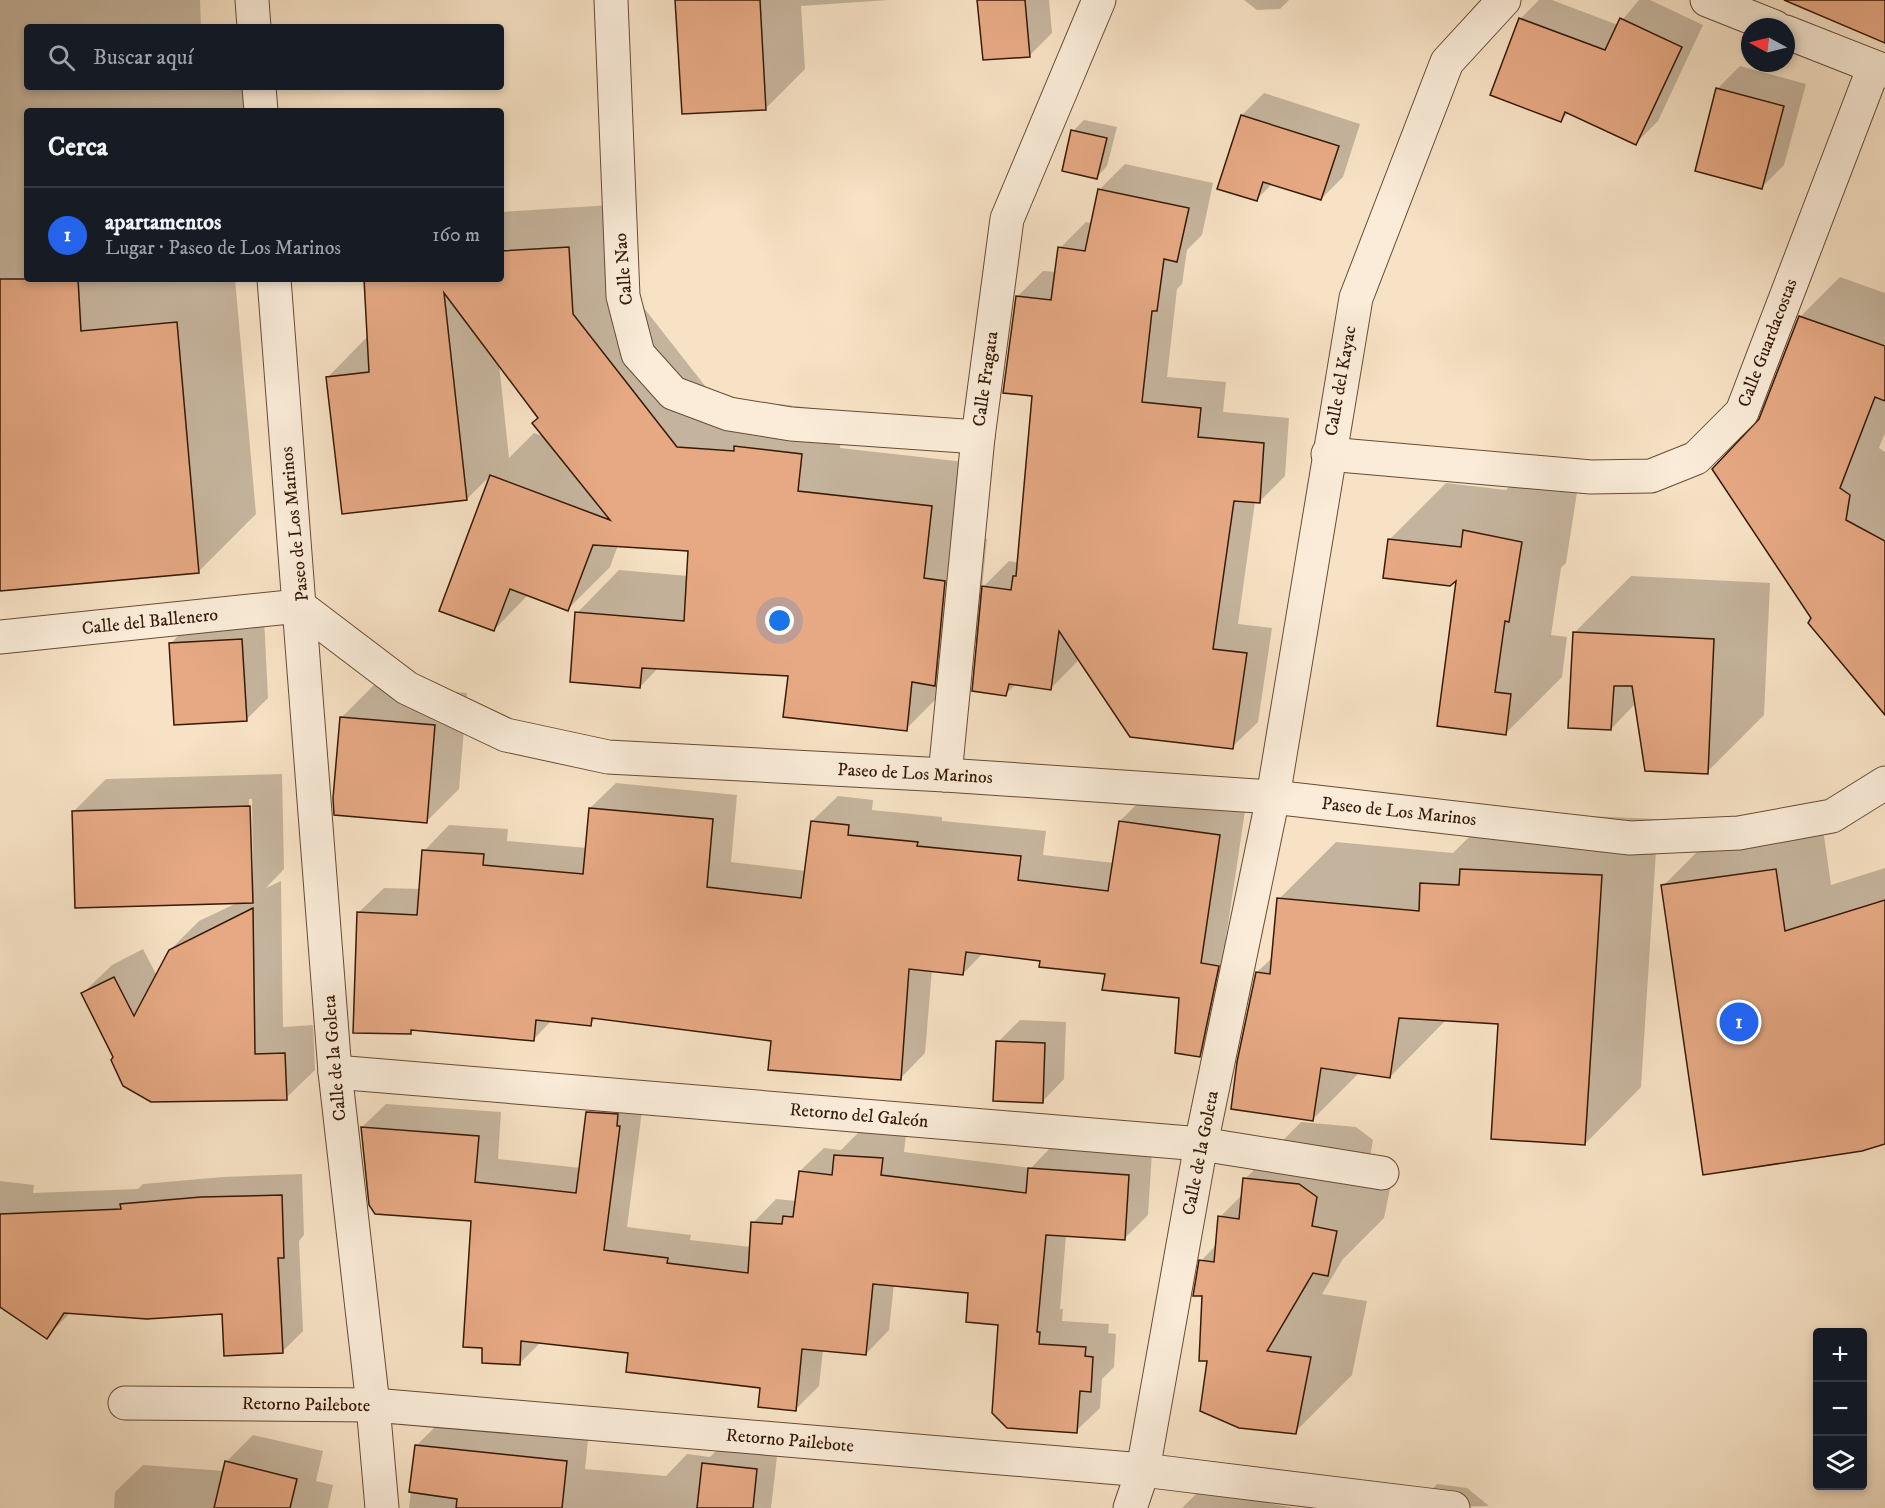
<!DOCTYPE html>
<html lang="es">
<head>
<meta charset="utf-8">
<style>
  :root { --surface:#171b24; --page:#242831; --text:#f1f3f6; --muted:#9ea1a6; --line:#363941; --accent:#2563eb }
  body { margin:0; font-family:"IM FELL DW Pica",serif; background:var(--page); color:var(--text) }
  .controls { position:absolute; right:18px; bottom:18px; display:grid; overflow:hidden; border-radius:6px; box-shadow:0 3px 9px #0003 }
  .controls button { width:54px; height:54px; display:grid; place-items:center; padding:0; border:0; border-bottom:2px solid var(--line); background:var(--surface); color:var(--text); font:30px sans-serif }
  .compass { position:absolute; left:1741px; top:18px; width:54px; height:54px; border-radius:50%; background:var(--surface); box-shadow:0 3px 9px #0003; rotate:277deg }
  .you { position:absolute; left:780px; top:621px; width:21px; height:21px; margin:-15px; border:4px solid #fff; border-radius:50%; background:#1a73e8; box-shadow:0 0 0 9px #1a73e833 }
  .badge { display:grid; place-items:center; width:39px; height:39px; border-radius:50%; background:var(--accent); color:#fff; font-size:20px; font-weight:700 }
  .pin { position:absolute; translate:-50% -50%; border:3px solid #fff; box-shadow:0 2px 6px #0006 }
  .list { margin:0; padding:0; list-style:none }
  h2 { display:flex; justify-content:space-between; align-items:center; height:78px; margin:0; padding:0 24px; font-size:26px }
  h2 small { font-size:20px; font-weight:400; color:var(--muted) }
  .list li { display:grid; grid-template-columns:39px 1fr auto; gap:18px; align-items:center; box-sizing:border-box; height:96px; padding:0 24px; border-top:2px solid var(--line) }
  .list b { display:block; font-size:22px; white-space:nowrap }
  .list p { margin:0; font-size:20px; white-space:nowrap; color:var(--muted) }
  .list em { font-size:20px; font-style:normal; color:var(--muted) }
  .icon { flex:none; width:33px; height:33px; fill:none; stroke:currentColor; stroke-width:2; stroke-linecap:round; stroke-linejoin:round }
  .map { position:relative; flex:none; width:1885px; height:1508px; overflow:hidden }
  .search { position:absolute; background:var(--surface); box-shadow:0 3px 9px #0003; left:24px; top:24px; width:480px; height:66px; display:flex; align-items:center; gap:15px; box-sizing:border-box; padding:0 21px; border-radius:6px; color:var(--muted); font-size:22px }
  .panel { position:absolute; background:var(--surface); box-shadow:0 3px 9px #0003; left:24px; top:108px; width:480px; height:174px; border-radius:6px }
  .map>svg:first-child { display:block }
  .shadow { fill:#0003; fill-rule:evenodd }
  .building { fill:#e6a984; stroke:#371904; stroke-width:1.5 }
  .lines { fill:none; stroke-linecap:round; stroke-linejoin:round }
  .minor-casing { stroke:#674b34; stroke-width:35 }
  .minor { stroke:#faecd9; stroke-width:33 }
  .labels { text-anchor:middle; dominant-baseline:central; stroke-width:6; stroke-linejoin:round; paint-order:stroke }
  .street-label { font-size:18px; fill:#371904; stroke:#faecd9 }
</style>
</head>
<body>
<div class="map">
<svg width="1885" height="1508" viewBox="0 0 1885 1508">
  <rect width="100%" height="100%" fill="#f7e2c5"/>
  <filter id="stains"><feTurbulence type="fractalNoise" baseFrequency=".00333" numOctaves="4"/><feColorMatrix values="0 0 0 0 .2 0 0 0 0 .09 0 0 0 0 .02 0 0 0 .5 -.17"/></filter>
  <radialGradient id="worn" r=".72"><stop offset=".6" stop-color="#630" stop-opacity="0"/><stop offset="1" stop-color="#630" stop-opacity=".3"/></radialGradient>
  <g class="shadow">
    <path d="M 0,0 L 200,0 L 201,27 L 27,27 L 27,87 L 256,87 L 258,111 L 27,111 L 27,279 L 235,279 L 256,514 L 199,571 L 0,589 Z"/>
    <path d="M 677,0 L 888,0 L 801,6 L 805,69 L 766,108 Z"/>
    <path d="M 979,0 L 1049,0 L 1052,33 L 1030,55 Z"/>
    <path d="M 1244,0 L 1289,0 L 1280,9 L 1257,10 Z"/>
    <path d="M 1539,0 L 1552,0 L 1618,25 L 1639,0 L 1650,0 L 1703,25 L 1658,121 L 1636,143 L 1569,112 L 1561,120 L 1520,19 Z"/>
    <path d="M 1740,66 L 1806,84 L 1784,165 L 1762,187 L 1697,170 L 1718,88 Z"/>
    <path d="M 1264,93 L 1360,124 L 1343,177 L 1321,199 L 1273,183 L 1256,200 L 1242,115 Z"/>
    <path d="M 1084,120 L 1117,127 L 1107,166 L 1097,177 L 1073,131 Z"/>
    <path d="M 1125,164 L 1213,183 L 1202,235 L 1187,250 L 1182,284 L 1177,289 L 1167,377 L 1226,382 L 1223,412 L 1289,418 L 1285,476 L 1259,502 L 1255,502 L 1238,624 L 1272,628 L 1258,722 L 1232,747 L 1077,655 L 1077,662 L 1051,688 L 1016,684 L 1006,694 L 979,640 L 951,667 L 949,686 L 906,729 L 789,675 L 659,667 L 640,687 L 577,613 L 619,570 L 688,576 L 690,550 L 618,545 L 610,567 L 568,609 L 529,594 L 494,630 L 441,610 L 493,473 L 467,499 L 328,377 L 368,336 L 365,279 L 501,279 L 501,212 L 611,205 L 615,271 L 720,405 L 775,408 L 779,404 L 844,412 L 840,448 L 974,463 L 966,535 L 987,539 L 982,588 L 1009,561 L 1019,563 L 1034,395 L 1017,297 L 1043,271 L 1057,272 L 1060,248 L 1086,222 L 1093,223 L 1099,190 ZM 499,364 L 539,418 L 545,437 L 534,433 L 509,458 Z"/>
    <path d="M 1840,277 L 1885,293 L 1885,433 L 1879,448 L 1885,452 L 1885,708 L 1813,618 L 1761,420 L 1800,317 Z"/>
    <path d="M 1521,474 L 1578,486 L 1566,563 L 1561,568 L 1551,635 L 1567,637 L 1562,677 L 1505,734 L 1458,578 L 1389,540 L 1446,483 L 1506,490 Z"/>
    <path d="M 1631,576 L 1770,583 L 1764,715 L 1707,772 L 1636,703 L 1611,729 L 1574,633 Z"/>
    <path d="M 264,617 L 268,698 L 246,720 L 171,643 L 193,621 Z"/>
    <path d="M 374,685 L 467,693 L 459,789 L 426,822 L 341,718 Z"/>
    <path d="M 282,774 L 284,869 L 266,888 L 281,881 L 283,1027 L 313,1025 L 315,1070 L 286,1098 L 115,1057 L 83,993 L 112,965 L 143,949 L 157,976 L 170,950 L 199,921 L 239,902 L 73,812 L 106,779 ZM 249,799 L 252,799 L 253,872 L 250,872 Z"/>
    <path d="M 616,783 L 737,795 L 731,862 L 806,871 L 812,821 L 838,796 L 873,800 L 872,810 L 942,817 L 942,821 L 1046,831 L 1043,855 L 1114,863 L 1120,821 L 1145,796 L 1245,811 L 1226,938 L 1243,941 L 1225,1030 L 1199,1055 L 1181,997 L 1106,973 L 1042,960 L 983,953 L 963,974 L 932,970 L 925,1053 L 900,1079 L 773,1039 L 597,1017 L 590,1024 L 552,1020 L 533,1040 L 414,1029 L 410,1033 L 358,913 L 384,888 L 421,889 L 424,851 L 449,825 L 508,829 L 507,841 L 587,848 L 590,808 Z"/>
    <path d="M 1519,813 L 1658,819 L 1641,1087 L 1585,1144 L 1499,1022 L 1447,1019 L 1390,1077 L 1360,1072 L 1312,1120 L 1257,972 L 1274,956 L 1279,899 L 1336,842 L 1453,853 L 1479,827 Z"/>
    <path d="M 1822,822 L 1831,885 L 1885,868 L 1885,1143 L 1663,886 L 1710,839 Z"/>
    <path d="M 1020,1020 L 1066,1022 L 1064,1079 L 1042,1102 L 998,1042 Z"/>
    <path d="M 611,1089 L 643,1103 L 627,1227 L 691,1235 L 690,1240 L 751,1247 L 753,1223 L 776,1199 L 797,1201 L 800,1171 L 824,1148 L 841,1150 L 859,1132 L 906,1135 L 904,1152 L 1031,1168 L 1053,1145 L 1152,1152 L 1148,1215 L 1124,1239 L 1066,1235 L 1060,1309 L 1063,1309 L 1062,1321 L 1109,1324 L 1108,1333 L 1116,1334 L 1114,1367 L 1102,1379 L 1100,1408 L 1076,1431 L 1000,1323 L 970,1291 L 894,1284 L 889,1330 L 866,1354 L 823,1350 L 819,1386 L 796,1409 L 762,1387 L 630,1351 L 541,1342 L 519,1364 L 473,1220 L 371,1205 L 362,1127 L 386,1104 L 501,1112 L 498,1159 L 581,1168 L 588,1112 Z"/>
    <path d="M 1301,1122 L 1356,1127 L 1373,1140 L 1368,1169 L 1393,1174 L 1384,1218 L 1343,1259 L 1322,1294 L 1367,1301 L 1352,1375 L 1295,1432 L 1208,1359 L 1201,1261 L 1217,1244 L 1220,1217 L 1243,1194 L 1245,1179 Z"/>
    <path d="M 302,1174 L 304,1235 L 299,1241 L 303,1331 L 282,1352 L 223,1312 L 71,1312 L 47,1337 L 0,1305 L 0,1181 L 34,1185 L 33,1193 L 138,1189 L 143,1184 L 223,1177 Z"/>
    <path d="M 438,1424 L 588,1440 L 585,1469 L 666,1476 L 687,1454 L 710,1457 L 725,1442 L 778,1448 L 771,1508 L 409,1508 L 416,1446 Z"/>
    <path d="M 253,1435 L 323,1451 L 316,1481 L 333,1485 L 328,1508 L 114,1508 L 115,1492 L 143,1465 L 224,1471 L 226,1462 Z"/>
    <path d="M 1273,1475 L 1268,1503 L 1294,1508 L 1182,1508 L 1200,1490 Z"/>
    <path d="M 1368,1480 L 1432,1489 L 1437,1484 L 1467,1488 L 1489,1506 L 1339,1508 Z"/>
  </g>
  <g class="building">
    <path d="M 675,0 L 760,0 L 766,110 L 682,114 Z"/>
    <path d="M 977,0 L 1025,0 L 1030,57 L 983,60 Z"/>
    <path d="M 1784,0 L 1885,0 L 1885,43 Z"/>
    <path d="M 1519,18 L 1605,50 L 1620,18 L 1682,47 L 1636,145 L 1565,112 L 1561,122 L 1490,95 Z"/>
    <path d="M 1716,88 L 1784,106 L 1762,189 L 1695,171 Z"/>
    <path d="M 1241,115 L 1339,146 L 1321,200 L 1263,182 L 1257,201 L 1217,189 Z"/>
    <path d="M 1071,130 L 1107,138 L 1097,179 L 1062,171 Z"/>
    <path d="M 1098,189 L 1189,208 L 1177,262 L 1164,259 L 1157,311 L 1152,311 L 1142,402 L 1201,408 L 1198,437 L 1264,443 L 1260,503 L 1234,501 L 1213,649 L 1247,653 L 1233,749 L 1130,737 L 1059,631 L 1051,690 L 1009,684 L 1006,696 L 972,691 L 982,586 L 1011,590 L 1013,576 L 1016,576 L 1032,396 L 1003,393 L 1016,296 L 1051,300 L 1058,247 L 1085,251 Z"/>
    <path d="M 569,247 L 573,314 L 677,447 L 734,451 L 734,446 L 802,454 L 798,491 L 932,506 L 924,578 L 945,581 L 935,686 L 912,682 L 907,731 L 783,717 L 788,676 L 642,668 L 640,688 L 570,682 L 575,612 L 684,621 L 688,551 L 593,545 L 568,611 L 510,589 L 494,631 L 439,611 L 490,475 L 610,520 L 532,423 L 538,418 L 444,293 L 467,500 L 342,514 L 326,377 L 369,372 L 364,279 L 501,279 L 501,251 Z"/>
    <path d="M 0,279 L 78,279 L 81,331 L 177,322 L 199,573 L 0,591 Z"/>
    <path d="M 1799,316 L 1885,346 L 1885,401 L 1875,397 L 1840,488 L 1850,495 L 1846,520 L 1885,541 L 1885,715 L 1808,623 L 1811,618 L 1712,469 L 1759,419 Z"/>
    <path d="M 1463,530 L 1522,542 L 1509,622 L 1505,621 L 1495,692 L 1511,694 L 1506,735 L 1437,726 L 1456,581 L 1450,586 L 1383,578 L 1388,539 L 1461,547 Z"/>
    <path d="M 1573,632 L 1714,639 L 1708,774 L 1645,771 L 1632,686 L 1614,686 L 1611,730 L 1568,728 Z"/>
    <path d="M 242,639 L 247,721 L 174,725 L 169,643 Z"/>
    <path d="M 340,717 L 435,725 L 427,823 L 334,815 L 333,798 Z"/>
    <path d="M 250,806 L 253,903 L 75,908 L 72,811 Z"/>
    <path d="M 589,808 L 713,819 L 707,887 L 801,898 L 811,821 L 849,825 L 848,835 L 918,842 L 917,846 L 1021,856 L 1018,880 L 1108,891 L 1119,821 L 1220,835 L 1201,963 L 1219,966 L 1200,1057 L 1175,1053 L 1179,998 L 1102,990 L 1105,974 L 1039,967 L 1040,961 L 966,952 L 963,975 L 909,969 L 901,1080 L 768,1070 L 771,1041 L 592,1018 L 591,1026 L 536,1020 L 534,1041 L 411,1030 L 411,1034 L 353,1033 L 357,912 L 417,915 L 422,850 L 484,854 L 483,865 L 583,874 Z"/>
    <path d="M 1460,869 L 1602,875 L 1585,1145 L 1491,1139 L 1498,1024 L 1399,1018 L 1390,1078 L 1321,1068 L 1313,1121 L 1231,1109 L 1237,1062 L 1256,972 L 1270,974 L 1277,898 L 1419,911 L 1420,883 L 1459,885 Z"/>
    <path d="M 1776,869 L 1785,931 L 1885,900 L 1885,1144 L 1862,1151 L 1703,1175 L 1661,885 Z"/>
    <path d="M 253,908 L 255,1054 L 285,1053 L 287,1100 L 151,1102 L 123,1086 L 111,1060 L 113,1057 L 81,993 L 114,977 L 134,1016 L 169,950 Z"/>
    <path d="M 996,1041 L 1045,1043 L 1043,1103 L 993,1101 Z"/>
    <path d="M 586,1112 L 618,1114 L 617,1126 L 620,1126 L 604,1250 L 668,1258 L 667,1263 L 748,1273 L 751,1222 L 782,1224 L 783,1216 L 793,1217 L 799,1171 L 832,1175 L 834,1155 L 883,1158 L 881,1175 L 1026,1193 L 1028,1168 L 1129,1175 L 1125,1240 L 1046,1235 L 1037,1332 L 1040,1332 L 1039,1344 L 1086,1347 L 1085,1356 L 1093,1357 L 1091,1392 L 1080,1391 L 1077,1433 L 1007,1428 L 992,1413 L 998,1325 L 966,1322 L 968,1293 L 873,1284 L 866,1355 L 802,1349 L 796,1411 L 758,1407 L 760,1388 L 626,1372 L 628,1353 L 521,1341 L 520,1365 L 482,1363 L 482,1348 L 463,1347 L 471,1221 L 375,1214 L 369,1205 L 361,1127 L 479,1136 L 475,1182 L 576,1193 Z"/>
    <path d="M 1243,1178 L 1299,1184 L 1317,1197 L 1312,1226 L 1337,1231 L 1328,1276 L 1313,1273 L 1267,1351 L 1311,1357 L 1296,1434 L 1239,1428 L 1200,1411 L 1207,1361 L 1199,1361 L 1202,1296 L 1193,1296 L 1199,1260 L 1214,1262 L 1218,1216 L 1239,1219 Z"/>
    <path d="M 282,1195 L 284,1258 L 278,1258 L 283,1353 L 224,1356 L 222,1314 L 147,1319 L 64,1313 L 47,1339 L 0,1307 L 0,1214 L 121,1209 L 120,1204 L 201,1197 Z"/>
    <path d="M 415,1445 L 567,1461 L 562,1508 L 456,1508 L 457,1499 L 409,1492 Z"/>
    <path d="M 225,1461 L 297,1479 L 290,1508 L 214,1508 Z"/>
    <path d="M 702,1463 L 757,1469 L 753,1508 L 697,1508 Z"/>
  </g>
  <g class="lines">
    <defs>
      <g id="minor">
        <path d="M 252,0 L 254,27"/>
        <path d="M 611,0 L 623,296 L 638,354 L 673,393 L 729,414 L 791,424 L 978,437"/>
        <path d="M 1707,0 L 1775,27"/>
        <path d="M 1786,32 L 1885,71"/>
        <path d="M 259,87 L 261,111"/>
        <path d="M 274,279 L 299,606 L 407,688 L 506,735 L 608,757 L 945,775 L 1273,797 L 1630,838 L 1739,833 L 1832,816 L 1885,783"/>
        <path d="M 1328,454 L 1591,477 L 1651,476 L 1696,458 L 1742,412 L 1874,67"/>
        <path d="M 0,637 L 299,606 L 335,1072 L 373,1405 L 382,1508"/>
        <path d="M 945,775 L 978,437 L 1007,219 L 1099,0"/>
        <path d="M 335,1072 L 1201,1144 L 1382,1173"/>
        <path d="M 125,1403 L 373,1405 L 1143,1470 L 1453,1508"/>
        <path d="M 1130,1508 L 1143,1470 L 1201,1144 L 1273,797 L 1356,298 L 1447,62 L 1504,0"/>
      </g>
    </defs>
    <use href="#minor" class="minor-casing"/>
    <use href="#minor" class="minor"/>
  </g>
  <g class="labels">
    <g class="street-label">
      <text transform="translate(624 269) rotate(-95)">Calle Nao</text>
      <text transform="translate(1768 343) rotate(-69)">Calle Guardacostas</text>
      <text transform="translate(986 379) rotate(-82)">Calle Fragata</text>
      <text transform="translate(1341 381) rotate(-80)">Calle del Kayac</text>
      <text transform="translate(295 524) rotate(-96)">Paseo de Los Marinos</text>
      <text transform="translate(150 622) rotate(-6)">Calle del Ballenero</text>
      <text transform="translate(915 774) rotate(3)">Paseo de Los Marinos</text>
      <text transform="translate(1399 812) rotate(6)">Paseo de Los Marinos</text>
      <text transform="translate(335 1058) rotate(-95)">Calle de la Goleta</text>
      <text transform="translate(859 1116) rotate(5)">Retorno del Galeón</text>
      <text transform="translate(1201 1153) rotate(-79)">Calle de la Goleta</text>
      <text transform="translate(306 1405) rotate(1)">Retorno Pailebote</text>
      <text transform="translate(790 1441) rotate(5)">Retorno Pailebote</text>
    </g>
  </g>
  <rect width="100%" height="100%" filter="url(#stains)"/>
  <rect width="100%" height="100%" fill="url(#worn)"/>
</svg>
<div class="controls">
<button>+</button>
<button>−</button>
<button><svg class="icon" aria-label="layers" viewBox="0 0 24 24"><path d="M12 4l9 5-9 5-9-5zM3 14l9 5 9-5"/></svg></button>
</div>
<svg class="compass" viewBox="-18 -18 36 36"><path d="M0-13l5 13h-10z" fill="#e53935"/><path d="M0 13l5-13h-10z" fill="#9ea1a6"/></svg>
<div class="you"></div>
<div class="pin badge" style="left:1739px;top:1022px">1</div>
<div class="search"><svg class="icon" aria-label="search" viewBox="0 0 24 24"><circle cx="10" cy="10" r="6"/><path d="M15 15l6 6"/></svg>Buscar aquí</div>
<section class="panel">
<h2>Cerca<small></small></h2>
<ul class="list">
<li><span class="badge">1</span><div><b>apartamentos</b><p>Lugar · Paseo de Los Marinos</p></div><em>160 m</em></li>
</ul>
</section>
</div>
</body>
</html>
